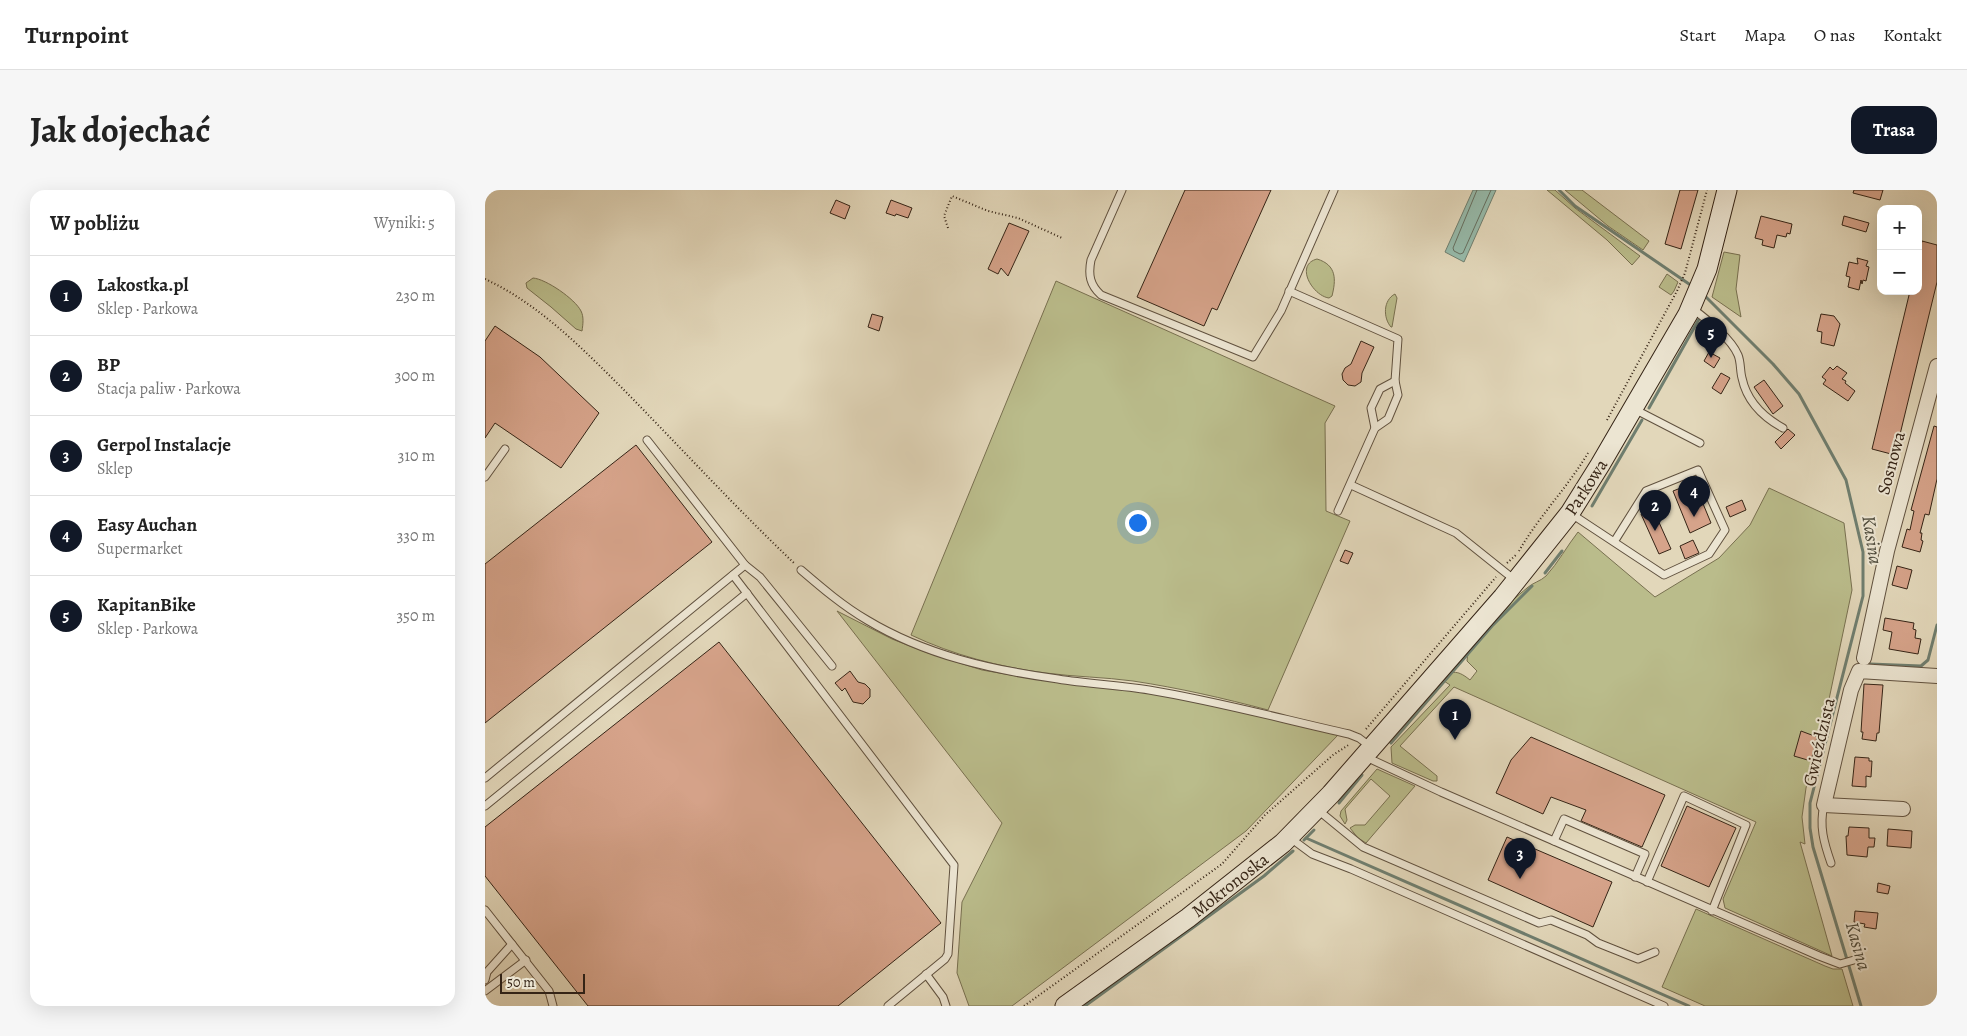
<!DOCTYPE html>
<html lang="pl">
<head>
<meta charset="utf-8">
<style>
  :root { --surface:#fff; --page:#f6f6f6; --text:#222; --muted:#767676; --line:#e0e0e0; --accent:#111827 }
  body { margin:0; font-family:Alegreya,serif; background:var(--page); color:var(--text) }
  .controls { position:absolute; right:15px; top:15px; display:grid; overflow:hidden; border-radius:10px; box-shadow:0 5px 20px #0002 }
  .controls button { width:45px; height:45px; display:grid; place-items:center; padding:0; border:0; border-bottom:1px solid var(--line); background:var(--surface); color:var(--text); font:25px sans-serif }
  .scale { position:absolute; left:15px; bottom:12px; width:85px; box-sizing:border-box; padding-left:5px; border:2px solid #352416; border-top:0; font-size:14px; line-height:18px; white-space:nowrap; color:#352416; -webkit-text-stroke:4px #ece5d2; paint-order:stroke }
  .you { position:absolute; left:652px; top:332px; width:18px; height:18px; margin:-12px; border:4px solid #fff; border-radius:50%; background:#1a73e8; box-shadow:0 0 0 8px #1a73e833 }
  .badge { display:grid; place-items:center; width:32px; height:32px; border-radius:50%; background:var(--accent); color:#fff; font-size:16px; font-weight:700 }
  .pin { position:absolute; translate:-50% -41px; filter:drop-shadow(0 1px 2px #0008) }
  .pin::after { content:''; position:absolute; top:26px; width:18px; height:15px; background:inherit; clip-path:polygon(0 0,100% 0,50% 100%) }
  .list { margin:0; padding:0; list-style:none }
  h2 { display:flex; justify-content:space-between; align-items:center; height:65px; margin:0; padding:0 20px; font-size:21px }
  h2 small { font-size:16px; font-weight:400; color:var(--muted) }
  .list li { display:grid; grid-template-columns:32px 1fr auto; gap:15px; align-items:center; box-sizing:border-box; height:80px; padding:0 20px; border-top:1px solid var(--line) }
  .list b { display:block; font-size:19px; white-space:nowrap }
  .list p { margin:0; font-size:16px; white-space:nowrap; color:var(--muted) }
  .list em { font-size:16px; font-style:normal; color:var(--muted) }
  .map { position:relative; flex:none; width:1452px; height:816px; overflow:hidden; border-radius:15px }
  header { display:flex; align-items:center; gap:30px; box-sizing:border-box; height:70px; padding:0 25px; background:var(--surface); border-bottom:1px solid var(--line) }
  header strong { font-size:24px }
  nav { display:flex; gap:28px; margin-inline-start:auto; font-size:18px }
  .intro { display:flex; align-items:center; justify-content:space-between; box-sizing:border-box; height:120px; padding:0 30px }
  h1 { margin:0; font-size:35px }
  .button { padding:12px 22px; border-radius:15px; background:var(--accent); color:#fff; font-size:18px; font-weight:700 }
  main { display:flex; gap:30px; padding:0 30px }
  aside { flex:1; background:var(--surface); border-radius:15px; box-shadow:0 5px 20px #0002 }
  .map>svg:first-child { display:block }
  .green { fill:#babc8b; stroke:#787050 }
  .water { fill:#96baaa; stroke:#6f7e6f }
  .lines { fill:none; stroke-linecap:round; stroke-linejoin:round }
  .shore { stroke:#666f60; stroke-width:1 }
  .stream { stroke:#6f7e6f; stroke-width:3 }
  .building { fill:#d6a38a; stroke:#352416 }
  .lane-casing { stroke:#60513f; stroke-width:9 }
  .street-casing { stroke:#60513f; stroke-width:16 }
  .secondary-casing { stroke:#352416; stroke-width:21 }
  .path { stroke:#352416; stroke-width:2; stroke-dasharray:1 2.5; stroke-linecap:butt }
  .lane { stroke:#ece5d2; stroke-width:7 }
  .street { stroke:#ece5d2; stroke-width:14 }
  .secondary { stroke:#ece5d2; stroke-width:19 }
  .labels { text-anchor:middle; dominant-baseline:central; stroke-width:4; stroke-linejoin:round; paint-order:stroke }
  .street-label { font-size:18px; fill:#352416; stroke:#ece5d2 }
  .water-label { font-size:19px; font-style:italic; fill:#4d4a3b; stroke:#ece5d2 }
</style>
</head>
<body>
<header>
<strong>Turnpoint</strong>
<nav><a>Start</a><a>Mapa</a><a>O nas</a><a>Kontakt</a></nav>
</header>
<div class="intro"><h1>Jak dojechać</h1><a class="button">Trasa</a></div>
<main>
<aside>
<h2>W pobliżu<small>Wyniki: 5</small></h2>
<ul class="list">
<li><span class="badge">1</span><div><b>Lakostka.pl</b><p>Sklep · Parkowa</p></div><em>230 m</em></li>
<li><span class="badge">2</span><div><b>BP</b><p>Stacja paliw · Parkowa</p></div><em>300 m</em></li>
<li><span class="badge">3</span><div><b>Gerpol Instalacje</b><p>Sklep</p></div><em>310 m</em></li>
<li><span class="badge">4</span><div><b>Easy Auchan</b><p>Supermarket</p></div><em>330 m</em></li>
<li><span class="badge">5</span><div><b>KapitanBike</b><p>Sklep · Parkowa</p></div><em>350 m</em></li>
</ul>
</aside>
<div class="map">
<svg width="1452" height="816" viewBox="0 0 1452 816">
  <rect width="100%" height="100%" fill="#e2d7ba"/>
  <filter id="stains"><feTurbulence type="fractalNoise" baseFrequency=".004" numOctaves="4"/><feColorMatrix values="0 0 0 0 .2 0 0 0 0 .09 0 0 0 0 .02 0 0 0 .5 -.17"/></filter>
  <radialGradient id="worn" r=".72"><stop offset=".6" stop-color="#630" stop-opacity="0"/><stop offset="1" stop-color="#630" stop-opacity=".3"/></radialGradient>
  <g class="green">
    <path d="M 1062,0 L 1070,0 L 1090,18 L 1155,66 L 1147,75 L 1122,50 Z"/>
    <path d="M 1080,0 L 1097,0 L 1164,51 L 1158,60 L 1123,36 Z"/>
    <path d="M 1239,62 L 1255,65 L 1251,99 L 1256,127 L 1227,107 Z"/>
    <path d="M 832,69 C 852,75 851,90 847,106 L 844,108 C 828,106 809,75 832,69 Z"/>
    <path d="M 1182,84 L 1193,92 L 1189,101 L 1186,105 L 1174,97 Z"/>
    <path d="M 48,88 C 61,89 90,109 96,121 C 99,127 98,134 97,141 L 91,139 L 66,117 L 42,98 L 41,93 Z"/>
    <path d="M 571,91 L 850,216 L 840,233 L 841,321 L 865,331 L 783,520 C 738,508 694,498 648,491 C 619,487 590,487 561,483 C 514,477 468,465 426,445 Z"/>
    <path d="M 910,104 L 912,108 L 907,137 L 906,137 C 898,128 898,110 910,104 Z"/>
    <path d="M 1284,298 L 1359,333 L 1367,400 L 1343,514 L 1321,598 L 1317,627 L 1320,654 L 1315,652 L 1347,766 L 1240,718 L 1238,709 L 1271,632 L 969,497 L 915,556 L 952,586 L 952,591 L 948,591 L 907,573 L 906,557 L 965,495 L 956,489 C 967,479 974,481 985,490 L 992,481 L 982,471 C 982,447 1024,413 1042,398 C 1047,393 1056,391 1061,386 C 1073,373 1082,356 1093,342 L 1170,407 L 1234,368 L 1265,335 Z"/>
    <path d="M 352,421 L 407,449 L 443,463 L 497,480 L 543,488 L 628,496 L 704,509 L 853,545 L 761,641 L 527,816 L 484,816 L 472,783 L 477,712 L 517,633 Z"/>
    <path d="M 892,579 L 930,596 L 881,653 L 873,648 L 865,638 L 870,635 L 880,635 L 905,606 L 886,589 L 860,619 L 862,630 L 860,634 L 855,626 L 856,621 Z"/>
    <path d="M 1211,719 L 1340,776 L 1348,779 L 1357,779 L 1368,816 L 1220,816 L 1177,797 Z"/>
  </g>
  <path class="water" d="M 988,0 L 1011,0 L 979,72 L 960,62 Z"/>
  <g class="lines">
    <path class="shore" d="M 992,0 L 968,58 L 969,61 L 975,64 L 978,63 L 1006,0"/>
    <g class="stream">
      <path d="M 1074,0 L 1090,16 L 1207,96"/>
      <path d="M 1218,104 L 1288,174 L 1314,204 L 1361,290 L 1378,362 L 1378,406 L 1325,613 L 1325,638 L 1328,657 L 1376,816"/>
      <path d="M 1164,218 L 1214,129"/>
      <path d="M 1107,316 L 1157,230"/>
      <path d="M 1060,383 L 1077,361"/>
      <path d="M 1385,474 L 1436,476 L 1443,470 L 1452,435"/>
      <path d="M 906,553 L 1007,436 L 1047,396"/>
      <path d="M 854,613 L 877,585"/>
      <path d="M 821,648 L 829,640"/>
      <path d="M 819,650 L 821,648 L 1204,816"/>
      <path d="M 600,816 L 779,686 L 808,661"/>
    </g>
  </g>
  <g class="building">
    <path d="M 700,0 L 786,0 L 732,120 L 727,118 L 719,136 L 652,107 Z"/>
    <path d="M 1195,0 L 1213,0 L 1196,59 L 1180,54 Z"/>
    <path d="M 1369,0 L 1398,0 L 1395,10 L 1368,3 Z"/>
    <path d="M 351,10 L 365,16 L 360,29 L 345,23 Z"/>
    <path d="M 406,10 L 427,18 L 423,28 L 411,24 L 410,26 L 401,23 Z"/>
    <path d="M 1276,26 L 1307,34 L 1305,44 L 1302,43 L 1301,47 L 1292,45 L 1289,58 L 1277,55 L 1278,50 L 1270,48 Z"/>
    <path d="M 1359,26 L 1384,33 L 1381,42 L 1357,35 Z"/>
    <path d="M 524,33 L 544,41 L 523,86 L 516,78 L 513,84 L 503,79 Z"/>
    <path d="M 1437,51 L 1452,55 L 1452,92 L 1410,265 L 1387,259 L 1425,101 L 1433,101 L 1433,68 Z"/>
    <path d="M 1372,68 L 1383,71 L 1381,76 L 1384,77 L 1381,91 L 1378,90 L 1377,94 L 1376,90 L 1374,100 L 1363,97 L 1365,87 L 1361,86 L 1364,72 L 1373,74 Z"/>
    <path d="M 387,124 L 398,127 L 394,141 L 383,137 Z"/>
    <path d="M 1336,124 L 1349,126 L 1355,134 L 1349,156 L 1336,153 L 1337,142 L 1332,141 Z"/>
    <path d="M 10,136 L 55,167 L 114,223 L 76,278 L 10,233 L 0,248 L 0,151 Z"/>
    <path d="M 876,151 L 889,157 L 877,183 L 876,192 L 870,196 L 863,195 L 858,190 L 857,184 L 860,178 L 866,174 Z"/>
    <path d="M 1224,162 L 1235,168 L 1229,178 L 1219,171 Z"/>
    <path d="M 1352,176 L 1362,183 L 1357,189 L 1361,191 L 1360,193 L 1370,201 L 1363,211 L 1338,194 L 1341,190 L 1337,187 L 1345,177 L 1348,180 Z"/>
    <path d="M 1236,183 L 1245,188 L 1236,204 L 1227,198 Z"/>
    <path d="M 1279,190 L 1298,216 L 1288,224 L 1269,197 Z"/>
    <path d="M 1449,236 L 1452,237 L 1452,289 L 1444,325 L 1440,324 L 1435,343 L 1437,343 L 1436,350 L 1438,351 L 1435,362 L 1417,357 L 1422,339 L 1425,340 L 1429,321 L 1426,320 Z"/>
    <path d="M 1303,239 L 1310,245 L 1296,259 L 1290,252 Z"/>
    <path d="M 151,255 L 227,352 L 0,533 L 0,374 Z"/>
    <path d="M 1206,294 L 1211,305 L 1214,304 L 1226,333 L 1205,343 L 1188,301 Z"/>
    <path d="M 1257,310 L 1261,320 L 1245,327 L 1241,317 Z"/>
    <path d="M 1168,319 L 1186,359 L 1174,364 L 1156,324 Z"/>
    <path d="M 1208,350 L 1214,363 L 1200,369 L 1195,356 Z"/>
    <path d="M 860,360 L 868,363 L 863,374 L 855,371 Z"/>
    <path d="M 1412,376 L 1427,380 L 1422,399 L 1407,395 Z"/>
    <path d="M 1400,428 L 1429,433 L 1428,439 L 1431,440 L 1430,448 L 1436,449 L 1433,464 L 1404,459 L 1407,442 L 1398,440 Z"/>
    <path d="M 234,452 L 456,733 L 353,816 L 103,816 L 0,686 L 0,637 Z"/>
    <path d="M 365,481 L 373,492 L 380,494 L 385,499 L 385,507 L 378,514 L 368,512 L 360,498 L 357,501 L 350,493 Z"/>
    <path d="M 1379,494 L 1398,495 L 1394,543 L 1392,543 L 1391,551 L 1377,549 L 1378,542 L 1376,542 Z"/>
    <path d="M 1316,541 L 1332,547 L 1326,571 L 1309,566 Z"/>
    <path d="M 1046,547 L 1180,605 L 1157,657 L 1096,631 L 1101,620 L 1066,607 L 1058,624 L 1011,603 L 1026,570 Z"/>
    <path d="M 1370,567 L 1384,568 L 1384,571 L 1387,571 L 1386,587 L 1381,586 L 1381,597 L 1367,596 Z"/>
    <path d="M 1202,616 L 1251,638 L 1224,697 L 1176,676 Z"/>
    <path d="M 1364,637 L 1384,638 L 1384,648 L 1390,648 L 1389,657 L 1383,657 L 1382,667 L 1362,665 L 1361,646 L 1363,646 Z"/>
    <path d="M 1403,639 L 1427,641 L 1426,658 L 1402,656 Z"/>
    <path d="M 1022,647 L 1127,692 L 1108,737 L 1003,690 Z"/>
    <path d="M 1393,693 L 1405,696 L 1403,704 L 1392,702 Z"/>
    <path d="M 1370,721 L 1393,723 L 1391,739 L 1379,737 L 1380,734 L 1369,732 Z"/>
  </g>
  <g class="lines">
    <defs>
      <g id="lane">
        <path d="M 637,0 L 606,70 C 603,85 605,95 616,105 L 768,167 L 796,121 L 849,0"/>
        <path d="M 804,101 L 913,149 L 910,191 L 913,205 L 903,229 L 890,238 L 853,321"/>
        <path d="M 1207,118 C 1221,129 1246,148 1253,165 C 1256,172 1255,181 1257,188 C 1262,212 1278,227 1298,238"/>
        <path d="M 1149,219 L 1215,253"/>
        <path d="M 890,238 L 886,218 L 895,199 L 910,191"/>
        <path d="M 0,287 L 20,259"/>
        <path d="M 866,295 L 971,343 L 1031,391"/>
        <path d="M 1085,323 L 1179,385 L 1224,364 L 1240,340 L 1213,280 L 1161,301 L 1129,352"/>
        <path d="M 260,375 L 275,387 L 347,476"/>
        <path d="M 316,380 C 337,398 358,416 382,430 C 440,465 507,480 573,489 C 603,494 634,495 664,500 C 731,511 797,529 864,544 L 874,548 L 886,557"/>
        <path d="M 248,385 L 469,675 L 463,764 L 460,769 L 403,816"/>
        <path d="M 881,567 L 956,602 L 1334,766 L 1355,774 L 1369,770"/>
        <path d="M 0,588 L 260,375 L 162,250"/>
        <path d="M 1339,615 C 1334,636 1339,653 1346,673"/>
        <path d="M 0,616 L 262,403"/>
        <path d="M 833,620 L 878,657 L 1054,733 L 1066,730 L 1102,745 L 1113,753 L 1153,769 L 1170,762"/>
        <path d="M 804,647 L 827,664 L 866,679 L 1179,816"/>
        <path d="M 1069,651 L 1079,629 L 1160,664 L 1150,687"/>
        <path d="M 1162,692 L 1199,606 L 1261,635 L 1227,721"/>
        <path d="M 0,720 L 64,801 L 68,816"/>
        <path d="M 441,784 L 458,807 L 461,816"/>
        <path d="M 0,790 L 2,782 L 27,754"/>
        <path d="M 0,801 L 41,770"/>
      </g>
      <g id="street">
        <path d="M 1379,468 L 1402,361 L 1452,176"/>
        <path d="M 1418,619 L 1339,615 L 1366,500 L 1374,481 L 1452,486"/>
      </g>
      <path id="secondary" d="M 580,816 L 703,728 L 798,653 L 846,604 L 1018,407 L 1085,323 L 1115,275 L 1203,124 L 1222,79 L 1242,0"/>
    </defs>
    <use href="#lane" class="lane-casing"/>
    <use href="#street" class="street-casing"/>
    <use href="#secondary" class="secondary-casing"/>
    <g class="path">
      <path d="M 463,38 L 459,26 L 467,6 L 503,21 L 533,28 L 577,48"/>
      <path d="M 0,89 C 54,114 98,159 139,200 C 196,258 251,318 310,374"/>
      <path d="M 1122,230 L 1192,101 L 1200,83 L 1222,0"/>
      <path d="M 1034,361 C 1054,326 1083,297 1103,263"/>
      <path d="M 1022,373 L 1031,365"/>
      <path d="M 881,539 L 1011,387"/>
      <path d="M 539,816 L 737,674 L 780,625 L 848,565 L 865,554"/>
    </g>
    <use href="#lane" class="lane"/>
    <use href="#street" class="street"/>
    <use href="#secondary" class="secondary"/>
  </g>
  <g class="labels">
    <g class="street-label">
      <text transform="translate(1406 273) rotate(-75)">Sosnowa</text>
      <text transform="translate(1101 297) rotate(-57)">Parkowa</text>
      <text transform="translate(1334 552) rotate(-77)">Gwieździsta</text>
      <text transform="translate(745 695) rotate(-38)">Mokronoska</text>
    </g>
    <g class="water-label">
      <text transform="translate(1387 350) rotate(81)">Kasina</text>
      <text transform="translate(1373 756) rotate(74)">Kasina</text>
    </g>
  </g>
  <rect width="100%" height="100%" filter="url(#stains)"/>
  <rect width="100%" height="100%" fill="url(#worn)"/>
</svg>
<div class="controls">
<button>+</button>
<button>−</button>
</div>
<div class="scale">50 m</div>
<div class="you"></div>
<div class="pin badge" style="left:970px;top:550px">1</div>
<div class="pin badge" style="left:1170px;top:341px">2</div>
<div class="pin badge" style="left:1035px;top:689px">3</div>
<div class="pin badge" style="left:1209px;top:327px">4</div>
<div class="pin badge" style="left:1226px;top:168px">5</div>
</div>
</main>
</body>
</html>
